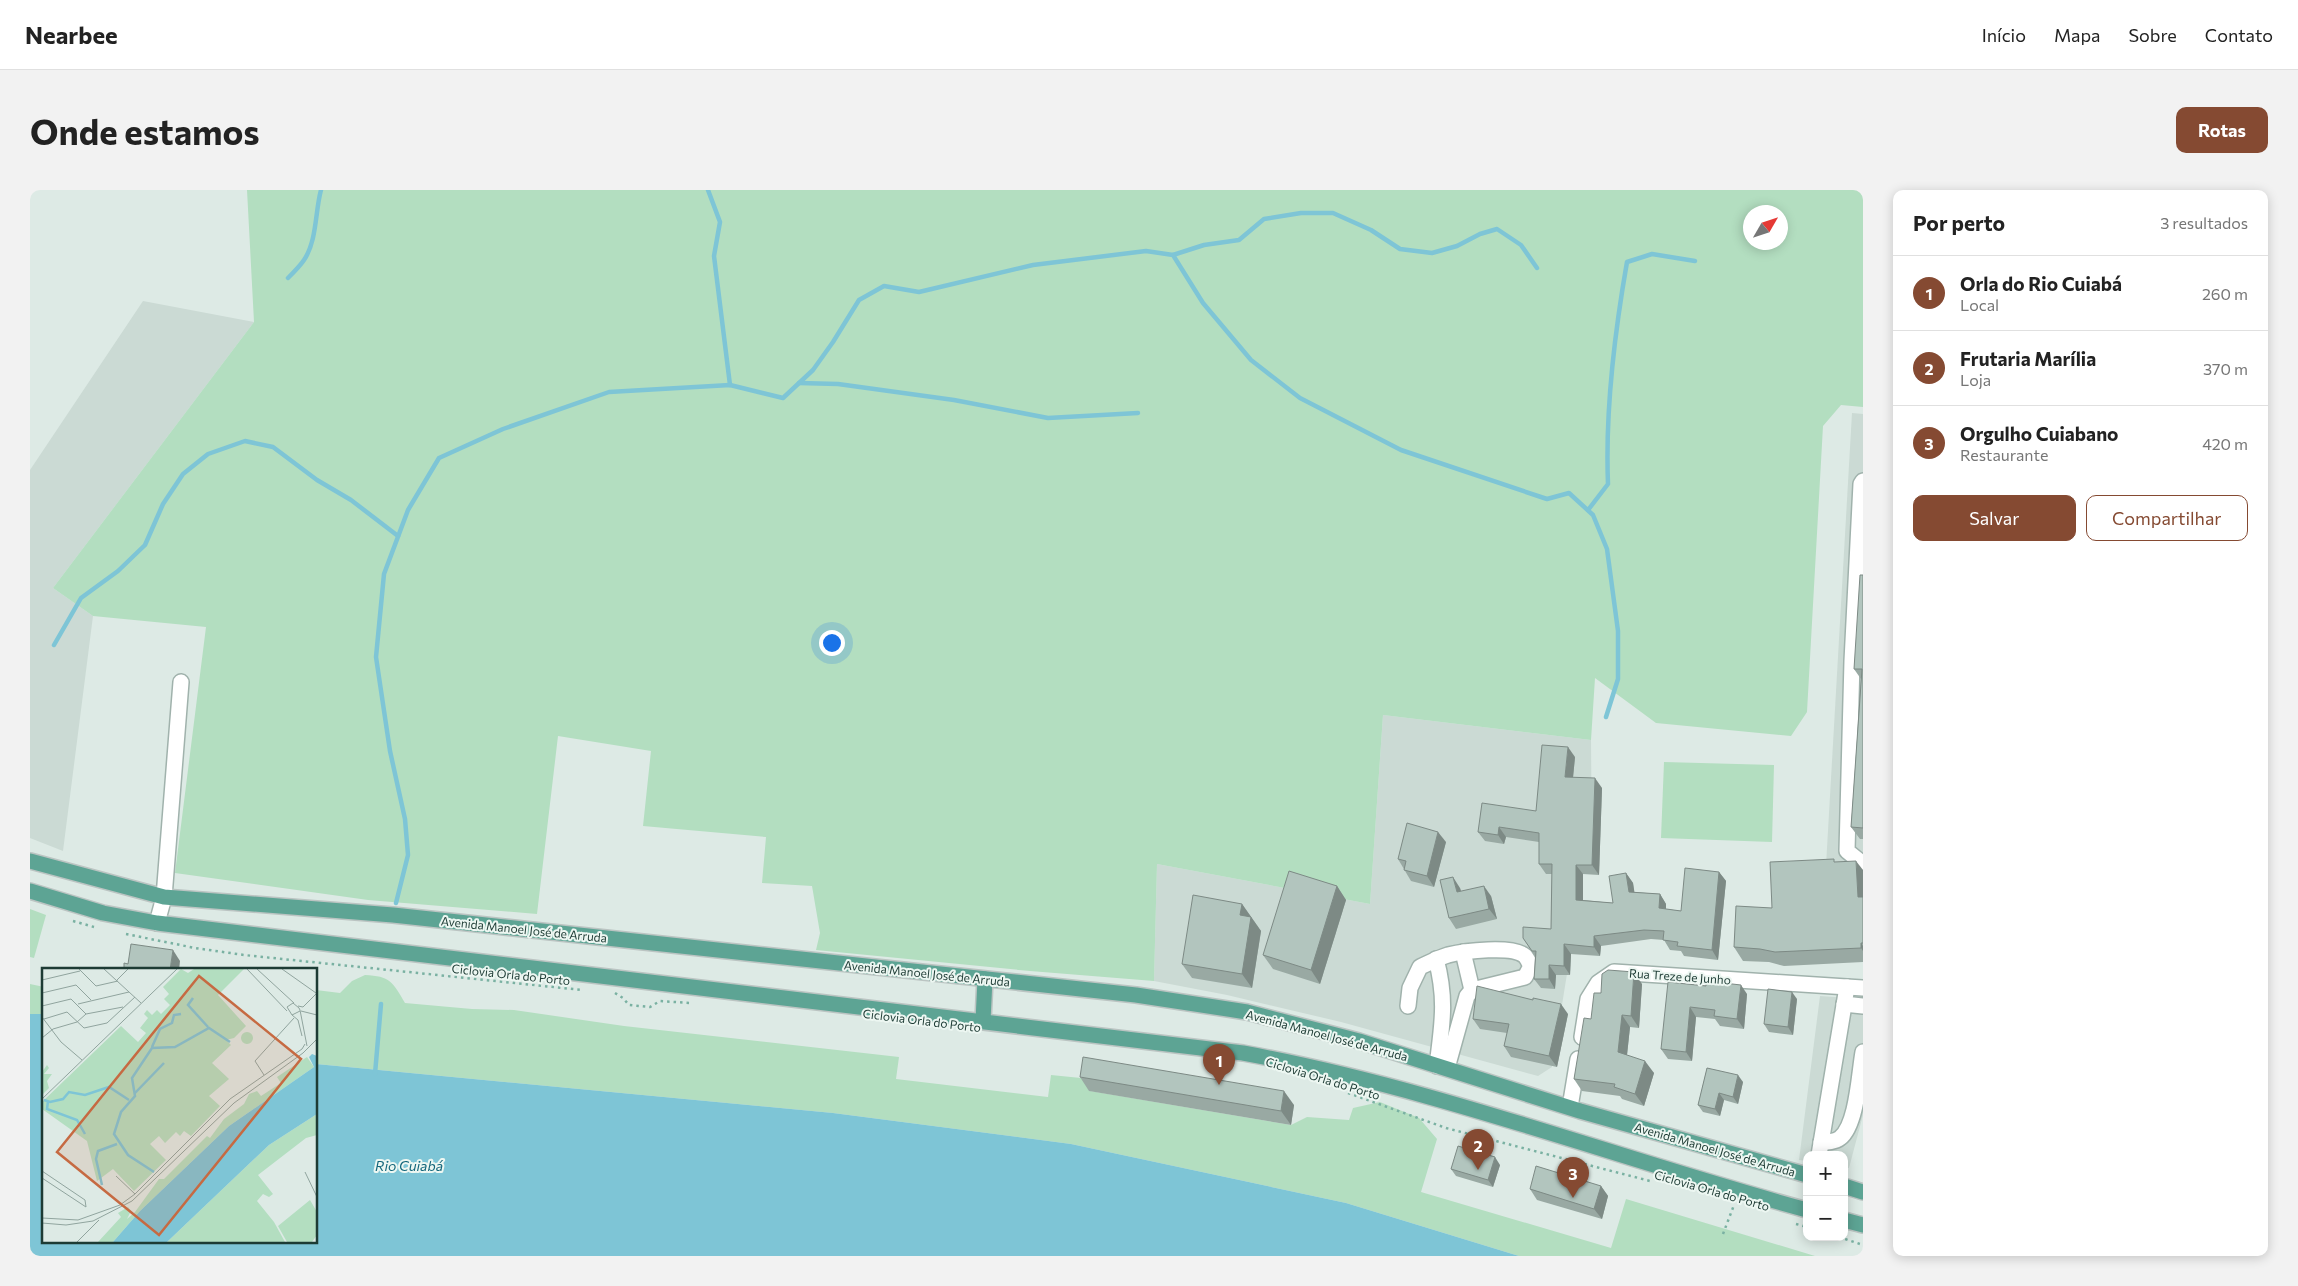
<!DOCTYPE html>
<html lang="pt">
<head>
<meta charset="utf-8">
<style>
  :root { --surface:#fff; --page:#f2f2f2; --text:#222; --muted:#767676; --line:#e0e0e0; --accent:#854a32 }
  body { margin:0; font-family:Commissioner,sans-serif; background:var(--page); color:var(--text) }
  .controls { position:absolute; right:15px; bottom:15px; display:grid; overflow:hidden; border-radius:10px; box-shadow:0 2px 12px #0003 }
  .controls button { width:45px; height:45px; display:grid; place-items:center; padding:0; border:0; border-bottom:1px solid var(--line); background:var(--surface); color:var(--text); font:25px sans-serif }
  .compass { position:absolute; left:1713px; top:15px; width:45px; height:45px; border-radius:50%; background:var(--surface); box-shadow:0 2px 12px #0003; rotate:51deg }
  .you { position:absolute; left:801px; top:452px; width:18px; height:18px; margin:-12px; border:4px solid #fff; border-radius:50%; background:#1a73e8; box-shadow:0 0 0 8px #1a73e833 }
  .badge { display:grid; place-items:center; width:32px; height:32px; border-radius:50%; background:var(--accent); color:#fff; font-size:16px; font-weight:700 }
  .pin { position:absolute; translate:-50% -41px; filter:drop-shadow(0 1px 2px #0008) }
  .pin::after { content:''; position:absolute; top:26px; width:18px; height:15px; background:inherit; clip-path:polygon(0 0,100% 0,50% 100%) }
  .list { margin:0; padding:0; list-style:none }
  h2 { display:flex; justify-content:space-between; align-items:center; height:65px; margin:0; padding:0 20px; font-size:21px }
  h2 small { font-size:16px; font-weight:400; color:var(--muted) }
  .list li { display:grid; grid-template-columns:32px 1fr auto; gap:15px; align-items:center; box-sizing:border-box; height:75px; padding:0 20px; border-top:1px solid var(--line) }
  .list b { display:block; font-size:19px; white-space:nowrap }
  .list p { margin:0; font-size:16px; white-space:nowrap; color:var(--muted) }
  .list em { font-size:16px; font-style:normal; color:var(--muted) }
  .actions { display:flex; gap:10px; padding:15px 20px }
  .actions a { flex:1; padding:11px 0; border:1px solid var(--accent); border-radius:10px; text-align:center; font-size:18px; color:var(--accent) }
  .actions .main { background:var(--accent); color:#fff }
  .map { position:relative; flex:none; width:1833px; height:1066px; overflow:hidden; border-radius:10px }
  header { display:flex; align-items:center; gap:30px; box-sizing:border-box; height:70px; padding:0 25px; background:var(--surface); border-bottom:1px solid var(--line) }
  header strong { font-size:24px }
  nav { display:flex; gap:28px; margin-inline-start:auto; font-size:18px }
  .intro { display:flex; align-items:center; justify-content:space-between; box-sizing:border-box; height:120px; padding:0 30px }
  h1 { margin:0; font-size:35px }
  .button { padding:12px 22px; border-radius:10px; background:var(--accent); color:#fff; font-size:18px; font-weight:700 }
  main { display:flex; gap:30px; padding:0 30px }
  aside { flex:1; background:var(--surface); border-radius:10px; box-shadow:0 2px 12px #0003 }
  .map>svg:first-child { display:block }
  .built { fill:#cbdad4 }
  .green { fill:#b3dec0; fill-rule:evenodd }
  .water { fill:#7ec5d6 }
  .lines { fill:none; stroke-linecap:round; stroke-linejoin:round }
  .stream { stroke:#7ec5d6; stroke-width:4.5 }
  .minor-casing { stroke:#a0b2ac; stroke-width:18 }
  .major-casing { stroke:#bbc4c2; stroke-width:18 }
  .path { stroke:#7ab1a2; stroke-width:2.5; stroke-dasharray:2.5 4; stroke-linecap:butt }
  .minor { stroke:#fff; stroke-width:15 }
  .major { stroke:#5da494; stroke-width:15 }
  .wall { fill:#99a9a3 }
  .shaded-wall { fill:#7d8a85 }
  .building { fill:#b2c5be; stroke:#7d8a85 }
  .labels { text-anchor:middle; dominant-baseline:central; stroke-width:4; stroke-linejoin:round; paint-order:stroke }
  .street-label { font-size:12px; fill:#1d3b34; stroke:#edf7f2 }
  .water-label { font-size:14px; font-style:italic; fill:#13667b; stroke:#edf7f2 }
  .inset-river { fill:none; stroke:#7ec5d6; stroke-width:2.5 }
  .inset-road { fill:none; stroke:#90a49e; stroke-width:1 }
  .view { fill:#c66a42; fill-opacity:0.15; stroke:#c66a42; stroke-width:2.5 }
  .inset-edge { fill:none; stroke:#1d3b34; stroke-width:2.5 }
</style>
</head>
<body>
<header>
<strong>Nearbee</strong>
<nav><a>Início</a><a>Mapa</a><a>Sobre</a><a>Contato</a></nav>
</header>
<div class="intro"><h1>Onde estamos</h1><a class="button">Rotas</a></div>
<main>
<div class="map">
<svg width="1833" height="1066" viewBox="0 0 1833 1066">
  <rect width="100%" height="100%" fill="#ddeae5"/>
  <g class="built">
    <path d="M 113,111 L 224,132 L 23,398 L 63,426 L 33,661 L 0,648 L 0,280 Z"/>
    <path d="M 1822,223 L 1833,224 L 1833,692 L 1795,693 Z"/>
    <path d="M 1353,525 L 1561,550 L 1562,674 L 1549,670 L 1541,759 L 1522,877 L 1508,886 L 1311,832 L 1197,805 L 1124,791 L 1127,674 L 1340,714 Z"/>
    <path d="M 1790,806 L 1833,809 L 1833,925 L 1819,978 L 1814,977 L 1814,965 L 1777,965 L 1777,971 L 1769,970 Z"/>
  </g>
  <g class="green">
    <path d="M 217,0 L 1833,0 L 1833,217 L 1811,215 L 1793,236 L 1777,522 L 1761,546 L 1626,533 L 1565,488 L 1561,550 L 1353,525 L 1340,714 L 1127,674 L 1124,791 L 1000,781 L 786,760 L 790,743 L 782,696 L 732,693 L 736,647 L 613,636 L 621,561 L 528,546 L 507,724 L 338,710 L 145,683 L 176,437 L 63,426 L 23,398 L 224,132 ZM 1720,22 L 1750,22 L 1750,52 L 1720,52 Z"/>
    <path d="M 1634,572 L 1744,575 L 1742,652 L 1631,648 Z"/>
    <path d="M 0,719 L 16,725 L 4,768 L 0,767 Z"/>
    <path d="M 335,785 C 360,786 363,792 375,813 L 442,819 L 484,820 L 594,836 L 869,867 L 866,889 L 1018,907 L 1021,885 L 1061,889 L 1060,901 L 1261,935 L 1277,927 L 1319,930 L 1323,918 L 1350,912 L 1389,928 L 1407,949 L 1391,1002 L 1581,1058 L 1596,1009 L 1785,1066 L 1489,1066 L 1316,1013 L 1041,954 L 803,923 L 286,874 L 286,800 L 310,803 L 322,791 Z"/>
    <path d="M 0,794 L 14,797 L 14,824 L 0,824 Z"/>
  </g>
  <path class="water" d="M 0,824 L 14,824 L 14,1052 L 286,1052 L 286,874 L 803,923 L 1041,954 L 1316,1013 L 1489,1066 L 0,1066 Z"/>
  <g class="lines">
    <g class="stream">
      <path d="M 678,0 L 690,32 L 684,66 L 700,195"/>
      <path d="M 1143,65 L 1174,55 L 1209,50 L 1234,29 L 1271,23 L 1303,23 L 1341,40 L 1370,59 L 1402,63 L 1427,56 L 1450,44 L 1467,39 L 1491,55 L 1507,78"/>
      <path d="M 258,88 C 264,82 270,76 274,70 C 287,51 285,22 291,0"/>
      <path d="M 769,193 L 808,194 L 924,210 L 1018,228 L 1108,223"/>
      <path d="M 1558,320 L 1578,294 C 1575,220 1584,146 1597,72 L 1622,64 L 1665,71"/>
      <path d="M 24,455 L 51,408 L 88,381 L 115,355 L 133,314 L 153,284 L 178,264 L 215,251 L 243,257 L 287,290 L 321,310 L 368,346"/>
      <path d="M 366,713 L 378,665 L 375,629 L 360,561 L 346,467 L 354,384 L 378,320 L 409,268 L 473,239 L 579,202 L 700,195 L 753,208 L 783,180 L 803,152 L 829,110 L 854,96 L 889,102 L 1003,75 L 1116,61 L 1143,65 L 1173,113 L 1221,170 L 1270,208 L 1371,260 L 1517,309 L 1539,303 L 1563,325 L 1577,359 L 1588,441 L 1588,489 L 1576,527"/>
      <path d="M 345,884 L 351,814"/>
    </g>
    <defs>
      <g id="minor">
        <path d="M 1833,291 L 1831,294 L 1822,471 L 1817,661 L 1833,674"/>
        <path d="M 127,733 L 134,707 L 151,492"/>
        <path d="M 1433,762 L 1442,800"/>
        <path d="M 1406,769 C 1417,810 1412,835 1407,876"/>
        <path d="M 1814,814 L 1833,816"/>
        <path d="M 1378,816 L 1380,798 L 1390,777 C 1399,773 1408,768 1418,765 C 1434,761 1483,755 1495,766 C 1497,768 1499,773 1501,776 L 1495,787 L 1442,800 L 1437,806 L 1417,878"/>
        <path d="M 1552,847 L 1558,809 L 1568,793 L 1584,782 L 1833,798"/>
        <path d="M 1540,917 L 1548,869"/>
        <path d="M 1791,952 C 1797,952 1805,952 1810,948 C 1827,935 1829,884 1833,862"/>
        <path d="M 1789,965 L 1817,797"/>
      </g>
      <g id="major">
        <path d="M 0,671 L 134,707 L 363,725 L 1106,805 L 1217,822 L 1329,851 L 1550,921 L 1777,985"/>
        <path d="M 0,701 L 73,723 L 127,733 L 1213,863 C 1405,898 1589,969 1777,1020"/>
        <path d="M 953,831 L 955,789"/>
        <path d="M 1814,996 L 1833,1002"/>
        <path d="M 1814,1030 L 1833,1035"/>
      </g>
    </defs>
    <use href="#minor" class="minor-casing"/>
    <use href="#major" class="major-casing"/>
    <g class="path">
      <path d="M 43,731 L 64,737"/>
      <path d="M 96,744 L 165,758 L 214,765 L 552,800"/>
      <path d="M 585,803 L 593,808 L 599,815 L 620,817 L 630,811 L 660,813"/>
      <path d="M 1318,903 L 1416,938 L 1620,991"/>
      <path d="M 1766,1034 L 1777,1037"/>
      <path d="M 1693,1044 L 1704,1015"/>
      <path d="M 1809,1047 L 1833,1055"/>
    </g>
    <use href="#minor" class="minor"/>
    <use href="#major" class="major"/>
  </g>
  <g class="wall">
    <path d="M 1833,385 L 1833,649 L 1830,649 L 1821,637 L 1831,489 L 1824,479 Z"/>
    <path d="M 1545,567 L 1543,588 L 1572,598 L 1569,685 L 1553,684 L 1553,710 L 1583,713 L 1596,683 L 1603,693 L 1604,702 L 1630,704 L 1636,714 L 1636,719 L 1651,721 L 1689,682 L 1696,691 L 1688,770 L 1654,766 L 1651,761 L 1640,760 L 1634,750 L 1621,749 L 1571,756 L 1570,766 L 1541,764 L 1540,785 L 1526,785 L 1525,799 L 1511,798 L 1504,789 L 1505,766 L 1493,748 L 1521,739 L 1522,684 L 1516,684 L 1509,674 L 1509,652 L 1476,647 L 1474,654 L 1455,651 L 1448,642 L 1506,621 Z"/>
    <path d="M 1416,652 L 1404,697 L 1381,691 L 1368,669 Z"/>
    <path d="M 1806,672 L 1833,680 L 1833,772 L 1754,776 L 1739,772 L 1713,771 L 1704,757 L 1742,718 Z"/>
    <path d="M 1307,696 L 1316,710 L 1290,794 L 1243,779 L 1233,765 Z"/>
    <path d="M 1430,698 L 1431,701 L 1461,706 L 1467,729 L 1426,739 L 1419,728 Z"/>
    <path d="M 1212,714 L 1231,741 L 1222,798 L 1162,788 L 1152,774 Z"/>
    <path d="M 1612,794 L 1609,838 L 1600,837 L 1597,865 L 1624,883 L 1614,916 L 1592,909 L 1590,906 L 1552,901 L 1544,889 L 1561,829 L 1571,803 Z"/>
    <path d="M 1676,796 L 1717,804 L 1714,839 L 1690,836 L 1685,829 L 1666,827 L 1662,871 L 1638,869 L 1631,859 Z"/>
    <path d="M 1767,809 L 1763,845 L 1739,842 L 1734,834 Z"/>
    <path d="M 1538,824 L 1527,877 L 1481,867 L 1474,856 L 1477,843 L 1450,839 L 1443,829 Z"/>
    <path d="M 1677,878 L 1713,892 L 1708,914 L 1694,910 L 1690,926 L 1673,922 L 1668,915 Z"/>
    <path d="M 1050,887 L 1264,915 L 1261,935 L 1059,901 Z"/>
    <path d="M 1470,975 L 1463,997 L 1426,986 L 1421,979 Z"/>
    <path d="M 1571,996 L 1578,1006 L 1572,1029 L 1507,1010 L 1500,999 Z"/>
  </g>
  <g class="shaded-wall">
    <path d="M 1538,557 L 1545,567 L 1542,597 L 1535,587 Z"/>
    <path d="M 1565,588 L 1572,598 L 1569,685 L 1562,675 Z"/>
    <path d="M 1469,637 L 1476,647 L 1474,654 L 1468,645 Z"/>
    <path d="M 1408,642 L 1416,652 L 1404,697 L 1397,686 Z"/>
    <path d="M 1826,671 L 1833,680 L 1833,714 L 1828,707 Z"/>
    <path d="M 1546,675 L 1553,684 L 1553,719 L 1546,710 Z"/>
    <path d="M 1689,682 L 1696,691 L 1688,770 L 1682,760 Z"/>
    <path d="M 1596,683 L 1603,693 L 1606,712 L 1599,702 Z"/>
    <path d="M 1423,687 L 1430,698 L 1434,713 L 1427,702 Z"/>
    <path d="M 1307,696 L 1316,710 L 1290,794 L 1281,780 Z"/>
    <path d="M 1454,696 L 1461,706 L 1467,729 L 1459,719 Z"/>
    <path d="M 1630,704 L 1636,714 L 1636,728 L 1629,718 Z"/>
    <path d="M 1212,714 L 1231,741 L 1222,798 L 1212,784 L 1210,725 Z"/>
    <path d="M 1564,746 L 1571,756 L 1570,766 L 1564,757 Z"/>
    <path d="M 1831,753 L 1833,756 L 1833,761 L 1831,758 Z"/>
    <path d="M 1534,754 L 1541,764 L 1540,785 L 1534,776 Z"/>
    <path d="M 143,760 L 150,771 L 149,780 L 140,780 Z"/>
    <path d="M 1519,775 L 1526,785 L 1525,799 L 1519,789 Z"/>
    <path d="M 1604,782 L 1612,794 L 1609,838 L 1601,826 Z"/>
    <path d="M 1711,795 L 1717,804 L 1714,839 L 1707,829 Z"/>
    <path d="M 1762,802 L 1767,809 L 1763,845 L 1758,837 Z"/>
    <path d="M 1531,814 L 1538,824 L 1527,877 L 1519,866 Z"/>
    <path d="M 1660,817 L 1666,827 L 1662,871 L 1656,862 Z"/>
    <path d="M 1592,825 L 1600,837 L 1596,874 L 1588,862 Z"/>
    <path d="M 1615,871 L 1624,883 L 1614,916 L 1605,904 Z"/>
    <path d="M 1708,885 L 1713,892 L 1708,914 L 1703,907 Z"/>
    <path d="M 1254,901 L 1264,915 L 1261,935 L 1251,921 Z"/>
    <path d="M 1689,903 L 1694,910 L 1690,926 L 1685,919 Z"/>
    <path d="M 1465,967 L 1470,975 L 1463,997 L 1458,990 Z"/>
    <path d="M 1571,996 L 1578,1006 L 1572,1029 L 1564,1019 Z"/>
  </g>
  <g class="building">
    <path d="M 1830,385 L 1833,385 L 1833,638 L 1821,637 L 1832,479 L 1824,479 Z"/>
    <path d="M 1512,555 L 1538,557 L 1535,587 L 1565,588 L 1562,675 L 1546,675 L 1546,710 L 1583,713 L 1579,686 L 1596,683 L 1599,702 L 1630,704 L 1629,718 L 1651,721 L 1655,678 L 1689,682 L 1682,760 L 1647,756 L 1648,752 L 1633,750 L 1634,741 L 1614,740 L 1564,746 L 1564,757 L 1534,754 L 1534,776 L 1519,775 L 1519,789 L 1504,789 L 1506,761 L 1502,761 L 1493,748 L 1493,737 L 1521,739 L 1522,674 L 1509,674 L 1509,643 L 1469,637 L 1468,645 L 1448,642 L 1452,613 L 1506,621 Z"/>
    <path d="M 1377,633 L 1408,642 L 1397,686 L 1374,680 L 1376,671 L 1368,669 Z"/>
    <path d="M 1804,669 L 1804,672 L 1826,671 L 1828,707 L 1833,707 L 1833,753 L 1831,753 L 1831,758 L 1745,762 L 1730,759 L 1704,757 L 1706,716 L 1742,718 L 1740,672 Z"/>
    <path d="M 1259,681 L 1307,696 L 1281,780 L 1233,765 Z"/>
    <path d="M 1423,687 L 1427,702 L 1454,696 L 1459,719 L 1419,728 L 1410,690 Z"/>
    <path d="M 1163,705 L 1212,714 L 1210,725 L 1221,727 L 1212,784 L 1152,774 Z"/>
    <path d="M 101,754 L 143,760 L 140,780 L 94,780 L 94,773 L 98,774 Z"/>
    <path d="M 1578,780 L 1604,782 L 1601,826 L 1592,825 L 1588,862 L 1615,871 L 1605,904 L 1584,897 L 1585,894 L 1544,889 L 1554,828 L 1561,829 L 1564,803 L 1571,803 L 1572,784 Z"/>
    <path d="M 1676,791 L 1711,795 L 1707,829 L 1684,826 L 1685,820 L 1660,817 L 1656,862 L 1631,859 L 1638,792 L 1676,796 Z"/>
    <path d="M 1447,796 L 1503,810 L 1503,808 L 1531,814 L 1519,866 L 1474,856 L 1479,834 L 1443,829 Z"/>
    <path d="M 1738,799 L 1762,802 L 1758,837 L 1734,834 Z"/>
    <path d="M 1053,867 L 1254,901 L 1251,921 L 1050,887 Z"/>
    <path d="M 1677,878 L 1708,885 L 1703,907 L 1689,903 L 1685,919 L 1668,915 Z"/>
    <path d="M 1428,956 L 1465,967 L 1458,990 L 1421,979 Z"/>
    <path d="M 1506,976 L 1571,996 L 1564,1019 L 1500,999 Z"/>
  </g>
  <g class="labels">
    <g class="street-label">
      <text transform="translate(494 739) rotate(6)">Avenida Manoel José de Arruda</text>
      <text transform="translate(897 783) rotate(6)">Avenida Manoel José de Arruda</text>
      <text transform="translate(481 784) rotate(6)">Ciclovia Orla do Porto</text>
      <text transform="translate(1650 786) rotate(4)">Rua Treze de Junho</text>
      <text transform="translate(892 830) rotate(7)">Ciclovia Orla do Porto</text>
      <text transform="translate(1297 845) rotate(15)">Avenida Manoel José de Arruda</text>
      <text transform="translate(1293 888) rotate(17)">Ciclovia Orla do Porto</text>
      <text transform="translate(1685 959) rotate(16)">Avenida Manoel José de Arruda</text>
      <text transform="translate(1682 1000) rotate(16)">Ciclovia Orla do Porto</text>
    </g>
    <g class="water-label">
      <text x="379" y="975">Rio Cuiabá</text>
    </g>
  </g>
  <g transform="translate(12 778)">
    <rect width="275" height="275" fill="#ddeae5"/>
    <path d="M 139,1 L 146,5 L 152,1 L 202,1 L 176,27 L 204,58 L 192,70 L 184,72 L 189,77 L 170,95 L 187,111 L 167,128 L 178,138 L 149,168 L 142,163 L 138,168 L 134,164 L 123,175 L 117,168 L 108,176 L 124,192 L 92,223 L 71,201 L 55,213 L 45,173 L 0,141 L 0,134 L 79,58 L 96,74 L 104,65 L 98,60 L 106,50 L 102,46 L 105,42 L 110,47 L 115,42 L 119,46 L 128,37 L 122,31 L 127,26 L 121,19 ZM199 70a6 6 0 1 1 12 0a6 6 0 1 1-12 0ZM 265,89 L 272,99 L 187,158 L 98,243 L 71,274 L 56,274 L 79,249 L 76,245 L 86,239 L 89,243 L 85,251 L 93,244 L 117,211 L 122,211 L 165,168 L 168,170 L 182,151 L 202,136 L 207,126 L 215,123 L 219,128 L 239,115 L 235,109 ZM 5,97 L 7,100 L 2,106 L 10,106 L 5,113 L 7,120 L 0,127 L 0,104 ZM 275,146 L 275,167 L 264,170 L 216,207 L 231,226 L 227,229 L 221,226 L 215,233 L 232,254 L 243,274 L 125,274 L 227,177 ZM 268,232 L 275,244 L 275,267 L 270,274 L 245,274 L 236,258 Z" fill="#b3dec0"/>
    <path d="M 270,86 L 275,88 L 275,146 L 227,177 L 125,274 L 71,274 L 98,243 L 187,158 L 272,99 L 267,89 Z" fill="#7ec5d6"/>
    <path class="inset-river" d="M 151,30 L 146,37 L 166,59M 110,79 L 118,61 L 130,55 L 132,47 L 139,46M 93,125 L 122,95M 2,132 L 8,134 L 21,131 L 27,124 L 43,127 L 67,119 L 87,132M 6,133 L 5,141 L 35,152 L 43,166M 112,204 L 86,187 L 72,166 L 79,144 L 93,128 L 90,110 L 110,80 L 133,79 L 167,60 L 188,74M 60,217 L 54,191 L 56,183 L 75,176"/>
    <path class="inset-road" d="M 37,1 L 54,18 L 76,13M 62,1 L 99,35M 205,1 L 245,43M 215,1 L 252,35M 240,1 L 274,25M 0,12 L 38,3M 75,12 L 86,1M 0,25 L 34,17 L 49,32M 36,36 L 87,24M 0,38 L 29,31 L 44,46M 256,38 L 261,39 L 275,25M 258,43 L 250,47 L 245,39 L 251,35 L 257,40 L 258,42 L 265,78M 259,43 L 275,47M 250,47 L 256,52 L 260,68M 0,49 L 19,74 L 40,92M 2,51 L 25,44 L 42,60 L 65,55 L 93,29M 0,70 L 11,61 L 35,54 L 44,46 L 81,39M 222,107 L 213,93 L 252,50M 0,131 L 135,1M 0,203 L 43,232 L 44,239 L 0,210M 263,204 L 275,229M 74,208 L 93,226M 0,250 L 36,252 L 78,237 L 93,226 L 188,131 L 260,81 L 263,76M 0,255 L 24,257 L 51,253 L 90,233 L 192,135 L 261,85 L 275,71M 35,274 L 57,252"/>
    <path class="view" d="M 157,8 L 259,91 L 117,267 L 15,184 Z"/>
    <rect width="275" height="275" class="inset-edge"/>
  </g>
</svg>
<div class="controls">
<button>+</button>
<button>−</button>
</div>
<svg class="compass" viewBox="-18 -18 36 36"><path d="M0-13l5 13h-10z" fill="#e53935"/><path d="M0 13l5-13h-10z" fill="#767676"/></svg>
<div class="you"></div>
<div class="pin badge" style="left:1189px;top:895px">1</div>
<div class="pin badge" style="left:1448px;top:980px">2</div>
<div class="pin badge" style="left:1543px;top:1008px">3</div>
</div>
<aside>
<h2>Por perto<small>3 resultados</small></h2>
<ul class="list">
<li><span class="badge">1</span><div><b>Orla do Rio Cuiabá</b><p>Local</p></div><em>260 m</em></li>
<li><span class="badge">2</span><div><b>Frutaria Marília</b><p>Loja</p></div><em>370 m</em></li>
<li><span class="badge">3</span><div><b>Orgulho Cuiabano</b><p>Restaurante</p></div><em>420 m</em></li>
</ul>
<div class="actions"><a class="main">Salvar</a><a>Compartilhar</a></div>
</aside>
</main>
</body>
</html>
